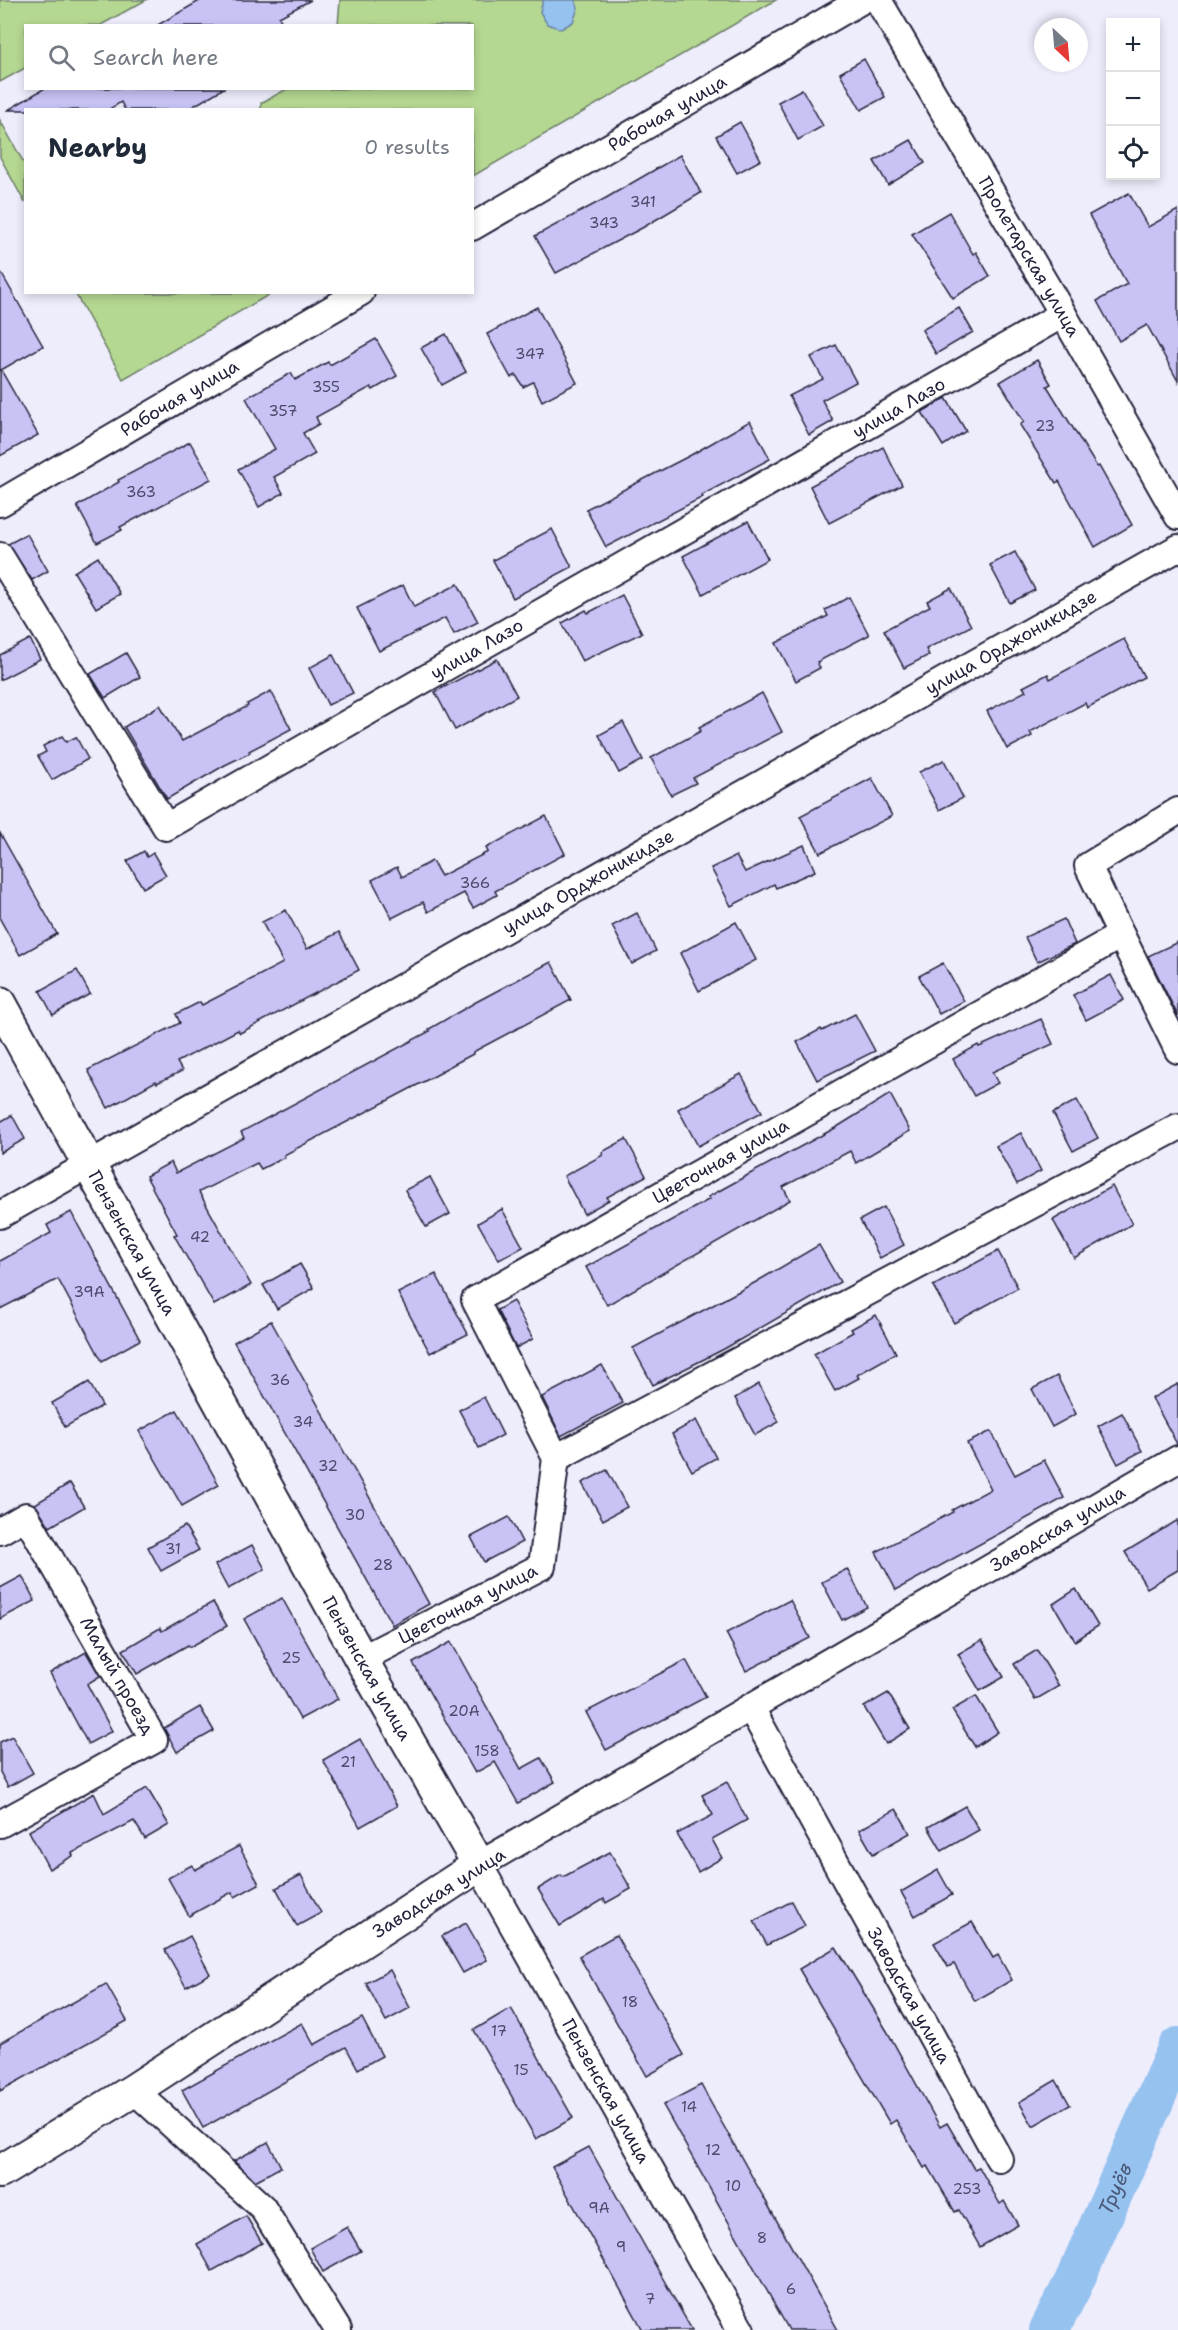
<!DOCTYPE html>
<html lang="en">
<head>
<meta charset="utf-8">
<style>
  :root { --surface:#fff; --page:#f2f2f3; --text:#1f2937; --muted:#747a83; --line:#e0e1e3 }
  body { margin:0; font-family:"Shantell Sans",sans-serif; background:var(--page); color:var(--text) }
  .controls { position:absolute; right:18px; top:18px; display:grid; overflow:hidden; border-radius:0px; box-shadow:0 3px 9px #0003 }
  .controls button { width:54px; height:54px; display:grid; place-items:center; padding:0; border:0; border-bottom:2px solid var(--line); background:var(--surface); color:var(--text); font:30px sans-serif }
  .compass { position:absolute; left:1034px; top:18px; width:54px; height:54px; border-radius:50%; background:var(--surface); box-shadow:0 3px 9px #0003; rotate:154deg }
  .list { margin:0; padding:0; list-style:none }
  h2 { display:flex; justify-content:space-between; align-items:center; height:78px; margin:0; padding:0 24px; font-size:26px }
  h2 small { font-size:20px; font-weight:400; color:var(--muted) }
  .icon { flex:none; width:33px; height:33px; fill:none; stroke:currentColor; stroke-width:2; stroke-linecap:round; stroke-linejoin:round }
  .map { position:relative; flex:none; width:1178px; height:2330px; overflow:hidden }
  .search { position:absolute; background:var(--surface); box-shadow:0 3px 9px #0003; left:24px; top:24px; width:450px; height:66px; display:flex; align-items:center; gap:15px; box-sizing:border-box; padding:0 21px; border-radius:0px; color:var(--muted); font-size:22px }
  .panel { position:absolute; background:var(--surface); box-shadow:0 3px 9px #0003; left:24px; top:108px; width:450px; height:186px; border-radius:0px }
  .map>svg:first-child { display:block }
  .green { fill:#b4d791; stroke:#6b7c66; stroke-width:1.5 }
  .water { fill:#96c2ef; stroke:#6882a7; stroke-width:1.5 }
  .lines { fill:none; stroke-linecap:round; stroke-linejoin:round }
  .river { stroke:#96c2ef; stroke-width:40 }
  .building { fill:#c7c3f5; stroke:#22223b; stroke-width:1.5 }
  .minor-casing { stroke:#22223b; stroke-width:30 }
  .tertiary-casing { stroke:#22223b; stroke-width:36 }
  .minor { stroke:#fff; stroke-width:26 }
  .tertiary { stroke:#fff; stroke-width:32 }
  .labels { text-anchor:middle; dominant-baseline:central; stroke-width:4.5; stroke-linejoin:round; paint-order:stroke }
  .number-label { font-size:15px; fill:#4b4a6a }
  .street-label { font-size:18px; fill:#22223b; stroke:#fff }
  .water-label { font-size:20px; font-style:italic; fill:#4b5a7a; stroke:#fff }
</style>
</head>
<body>
<div class="map">
<svg width="1178" height="2330" viewBox="0 0 1178 2330">
  <rect width="100%" height="100%" fill="#eeedfc"/>
  <filter id="ink" filterUnits="userSpaceOnUse"><feTurbulence type="fractalNoise" baseFrequency=".0167" numOctaves="2"/><feDisplacementMap in="SourceGraphic" scale="12" xChannelSelector="R" yChannelSelector="G"/><feConvolveMatrix kernelMatrix="1 2 1 2 8 2 1 2 1" color-interpolation-filters="sRGB"/></filter>
  <g filter="url(#ink)">
    <g class="green">
      <path d="M 0,0 L 146,0 L 101,25 L 26,26 L 25,68 L 0,82 Z"/>
      <path d="M 340,0 L 776,0 L 473,176 L 472,110 L 261,110 L 261,103 L 287,89 L 472,88 L 472,26 L 338,25 Z"/>
      <path d="M 0,120 L 25,165 L 25,203 L 0,157 Z"/>
      <path d="M 75,293 L 272,293 L 123,379 Z"/>
    </g>
    <path class="water" d="M 543,0 L 575,0 L 578,8 L 573,22 L 561,29 L 547,24 L 540,12 Z"/>
    <g class="lines">
      <path class="river" id="s1" d="M 1049,2330 L 1073,2284 L 1178,2047"/>
    </g>
    <g class="building">
      <path d="M 201,0 L 311,0 L 279,17 L 284,26 L 156,26 Z"/>
      <path d="M 864,59 L 885,97 L 861,110 L 840,73 Z"/>
      <path d="M 45,88 L 224,88 L 187,110 L 125,110 L 121,102 L 108,110 L 8,110 Z"/>
      <path d="M 802,89 L 823,126 L 798,140 L 778,102 Z"/>
      <path d="M 740,122 L 761,160 L 737,173 L 716,136 Z"/>
      <path d="M 911,140 L 925,163 L 888,185 L 874,161 Z"/>
      <path d="M 680,155 L 701,193 L 642,228 L 556,273 L 535,236 L 606,198 Z"/>
      <path d="M 1129,193 L 1148,227 L 1178,210 L 1178,381 L 1147,325 L 1119,341 L 1097,301 L 1127,284 L 1089,215 Z"/>
      <path d="M 949,212 L 973,254 L 976,252 L 990,276 L 953,298 L 912,234 Z"/>
      <path d="M 0,271 L 43,346 L 1,370 L 38,435 L 0,456 Z"/>
      <path d="M 537,307 L 577,383 L 542,401 L 533,382 L 523,387 L 516,375 L 511,378 L 487,334 Z"/>
      <path d="M 959,308 L 973,332 L 936,354 L 922,330 Z"/>
      <path d="M 446,334 L 466,372 L 442,385 L 421,348 Z"/>
      <path d="M 376,339 L 397,376 L 373,390 L 371,387 L 316,417 L 319,424 L 303,433 L 315,454 L 274,477 L 283,493 L 259,507 L 238,469 L 275,449 L 246,398 L 291,373 L 295,380 L 328,362 L 330,365 Z"/>
      <path d="M 836,345 L 856,382 L 822,400 L 833,421 L 809,435 L 789,396 L 823,379 L 811,357 Z"/>
      <path d="M 1037,360 L 1051,384 L 1047,386 L 1097,467 L 1099,466 L 1132,525 L 1095,547 L 1059,481 L 1056,483 L 1020,425 L 1024,422 L 1000,382 Z"/>
      <path d="M 946,398 L 966,431 L 943,446 L 922,412 Z"/>
      <path d="M 750,421 L 770,459 L 702,495 L 703,497 L 606,547 L 586,509 L 691,455 Z"/>
      <path d="M 190,442 L 211,479 L 120,527 L 122,530 L 97,543 L 77,506 L 119,482 L 118,480 Z"/>
      <path d="M 883,447 L 902,485 L 829,523 L 810,486 Z"/>
      <path d="M 748,521 L 768,559 L 703,594 L 683,556 Z"/>
      <path d="M 552,529 L 572,567 L 513,598 L 493,560 Z"/>
      <path d="M 27,534 L 48,571 L 32,580 L 8,544 Z"/>
      <path d="M 1015,552 L 1035,590 L 1010,603 L 990,565 Z"/>
      <path d="M 98,557 L 120,594 L 96,608 L 74,572 Z"/>
      <path d="M 458,584 L 478,622 L 454,634 L 445,618 L 379,651 L 357,608 L 403,585 L 414,607 Z"/>
      <path d="M 951,588 L 971,626 L 926,649 L 929,655 L 904,668 L 884,630 L 930,606 L 927,601 Z"/>
      <path d="M 622,595 L 642,633 L 582,661 L 562,623 L 586,610 L 588,613 Z"/>
      <path d="M 849,597 L 869,635 L 817,662 L 820,668 L 796,681 L 776,643 L 828,616 L 825,610 Z"/>
      <path d="M 30,639 L 40,659 L 0,680 L 0,655 Z"/>
      <path d="M 1124,639 L 1144,677 L 1087,708 L 1085,703 L 1030,732 L 1032,736 L 1007,749 L 987,711 L 1026,691 L 1023,687 L 1048,674 L 1050,679 Z"/>
      <path d="M 126,653 L 140,677 L 105,698 L 90,674 Z"/>
      <path d="M 333,655 L 353,693 L 328,705 L 309,668 Z"/>
      <path d="M 497,659 L 517,696 L 455,730 L 435,692 Z"/>
      <path d="M 271,691 L 291,729 L 249,751 L 250,753 L 225,765 L 167,799 L 124,727 L 160,705 L 182,741 L 248,706 L 247,704 Z"/>
      <path d="M 762,693 L 782,732 L 693,778 L 696,783 L 671,795 L 651,758 L 701,731 L 699,727 Z"/>
      <path d="M 623,722 L 643,760 L 619,773 L 599,735 Z"/>
      <path d="M 62,736 L 66,742 L 76,737 L 88,759 L 52,780 L 38,756 L 46,752 L 43,746 Z"/>
      <path d="M 944,760 L 963,798 L 939,810 L 919,772 Z"/>
      <path d="M 872,778 L 892,816 L 820,853 L 800,816 Z"/>
      <path d="M 546,816 L 565,854 L 495,891 L 497,895 L 473,908 L 464,893 L 428,912 L 423,902 L 392,918 L 372,880 L 397,867 L 402,877 L 432,861 L 441,876 L 488,852 L 486,848 Z"/>
      <path d="M 0,833 L 57,934 L 20,955 L 0,919 Z"/>
      <path d="M 804,845 L 815,871 L 776,888 L 774,884 L 731,906 L 711,868 L 736,856 L 745,872 Z"/>
      <path d="M 144,851 L 147,857 L 153,853 L 166,875 L 143,888 L 127,861 Z"/>
      <path d="M 286,910 L 307,949 L 339,932 L 359,970 L 240,1033 L 238,1030 L 177,1062 L 182,1071 L 157,1083 L 156,1081 L 108,1108 L 88,1070 L 180,1023 L 176,1014 L 200,1002 L 202,1005 L 283,963 L 262,922 Z"/>
      <path d="M 637,913 L 656,951 L 632,964 L 612,926 Z"/>
      <path d="M 1064,919 L 1075,944 L 1037,962 L 1025,937 Z"/>
      <path d="M 736,922 L 756,960 L 699,991 L 680,953 Z"/>
      <path d="M 1178,942 L 1178,1016 L 1148,956 Z"/>
      <path d="M 551,962 L 571,1000 L 473,1052 L 473,1054 L 441,1071 L 442,1072 L 284,1155 L 285,1157 L 261,1169 L 257,1163 L 199,1192 L 251,1285 L 214,1305 L 174,1235 L 177,1234 L 146,1176 L 171,1162 L 176,1173 L 244,1138 L 241,1132 L 430,1031 L 429,1029 L 476,1002 Z"/>
      <path d="M 943,963 L 964,1001 L 939,1014 L 919,976 Z"/>
      <path d="M 77,970 L 90,994 L 53,1015 L 40,991 Z"/>
      <path d="M 1111,975 L 1124,1000 L 1086,1020 L 1073,995 Z"/>
      <path d="M 855,1014 L 875,1051 L 817,1080 L 797,1042 L 821,1029 L 822,1031 Z"/>
      <path d="M 1041,1019 L 1053,1044 L 992,1072 L 998,1083 L 974,1096 L 953,1059 L 978,1045 L 979,1047 Z"/>
      <path d="M 741,1074 L 762,1112 L 698,1146 L 678,1109 Z"/>
      <path d="M 890,1094 L 910,1131 L 856,1163 L 850,1151 L 783,1187 L 790,1200 L 607,1305 L 586,1267 L 710,1199 L 708,1197 L 746,1176 L 837,1127 Z"/>
      <path d="M 1077,1100 L 1098,1138 L 1073,1151 L 1053,1113 Z"/>
      <path d="M 12,1115 L 25,1139 L 0,1153 L 0,1122 Z"/>
      <path d="M 1021,1133 L 1041,1171 L 1017,1184 L 996,1146 Z"/>
      <path d="M 626,1139 L 646,1176 L 607,1197 L 609,1200 L 584,1214 L 564,1176 L 603,1155 L 602,1152 Z"/>
      <path d="M 430,1177 L 450,1214 L 426,1227 L 405,1190 Z"/>
      <path d="M 1112,1186 L 1132,1224 L 1074,1258 L 1053,1220 Z"/>
      <path d="M 884,1207 L 904,1245 L 880,1258 L 860,1220 Z"/>
      <path d="M 502,1209 L 523,1247 L 499,1260 L 478,1223 Z"/>
      <path d="M 71,1212 L 140,1340 L 102,1361 L 58,1279 L 0,1309 L 0,1261 L 51,1233 L 47,1225 Z"/>
      <path d="M 819,1245 L 840,1282 L 724,1349 L 653,1385 L 633,1348 L 756,1282 Z"/>
      <path d="M 998,1251 L 1018,1288 L 954,1323 L 933,1286 Z"/>
      <path d="M 300,1264 L 314,1288 L 277,1309 L 263,1285 Z"/>
      <path d="M 436,1274 L 468,1334 L 430,1353 L 398,1293 Z"/>
      <path d="M 513,1301 L 533,1339 L 516,1348 L 497,1310 Z"/>
      <path d="M 876,1315 L 896,1353 L 857,1375 L 859,1378 L 835,1391 L 814,1354 L 853,1332 L 851,1329 Z"/>
      <path d="M 271,1321 L 429,1604 L 392,1625 L 234,1342 Z"/>
      <path d="M 602,1365 L 623,1403 L 561,1436 L 542,1397 Z"/>
      <path d="M 1057,1376 L 1076,1414 L 1052,1427 L 1032,1389 Z"/>
      <path d="M 89,1382 L 102,1406 L 65,1427 L 52,1403 Z"/>
      <path d="M 759,1384 L 779,1422 L 755,1435 L 735,1398 Z"/>
      <path d="M 1178,1384 L 1178,1444 L 1177,1444 L 1152,1398 Z"/>
      <path d="M 484,1397 L 503,1435 L 479,1448 L 459,1410 Z"/>
      <path d="M 177,1410 L 219,1485 L 182,1506 L 139,1431 Z"/>
      <path d="M 1122,1413 L 1142,1451 L 1118,1464 L 1098,1426 Z"/>
      <path d="M 696,1420 L 716,1458 L 692,1471 L 672,1434 Z"/>
      <path d="M 991,1431 L 1015,1475 L 1044,1460 L 1064,1498 L 896,1590 L 876,1552 L 953,1512 L 952,1510 L 991,1489 L 967,1443 Z"/>
      <path d="M 607,1470 L 627,1507 L 603,1520 L 582,1483 Z"/>
      <path d="M 70,1483 L 84,1507 L 50,1527 L 35,1504 Z"/>
      <path d="M 509,1517 L 522,1542 L 484,1562 L 471,1537 Z"/>
      <path d="M 1178,1520 L 1178,1570 L 1147,1588 L 1125,1552 Z"/>
      <path d="M 185,1526 L 199,1550 L 161,1571 L 148,1547 Z"/>
      <path d="M 252,1545 L 265,1569 L 228,1589 L 215,1565 Z"/>
      <path d="M 847,1569 L 867,1607 L 842,1620 L 822,1582 Z"/>
      <path d="M 22,1576 L 35,1601 L 0,1619 L 0,1588 Z"/>
      <path d="M 1076,1589 L 1098,1626 L 1075,1641 L 1053,1604 Z"/>
      <path d="M 282,1598 L 338,1699 L 300,1719 L 244,1619 Z"/>
      <path d="M 790,1600 L 810,1638 L 746,1671 L 726,1633 Z"/>
      <path d="M 213,1602 L 227,1626 L 190,1647 L 188,1645 L 137,1674 L 123,1650 L 160,1628 L 162,1631 Z"/>
      <path d="M 982,1640 L 1004,1677 L 980,1691 L 958,1654 Z"/>
      <path d="M 451,1642 L 521,1769 L 541,1758 L 555,1782 L 518,1803 L 495,1762 L 475,1773 L 413,1663 Z"/>
      <path d="M 1037,1650 L 1059,1686 L 1035,1700 L 1014,1664 Z"/>
      <path d="M 86,1652 L 100,1676 L 87,1684 L 112,1731 L 88,1744 L 50,1673 Z"/>
      <path d="M 686,1660 L 706,1697 L 606,1750 L 586,1712 Z"/>
      <path d="M 888,1693 L 910,1729 L 886,1744 L 864,1707 Z"/>
      <path d="M 976,1696 L 998,1732 L 975,1747 L 952,1710 Z"/>
      <path d="M 200,1707 L 214,1731 L 177,1752 L 164,1728 Z"/>
      <path d="M 12,1736 L 33,1773 L 8,1787 L 0,1772 L 0,1742 Z"/>
      <path d="M 360,1739 L 397,1806 L 360,1827 L 323,1760 Z"/>
      <path d="M 727,1782 L 747,1820 L 712,1839 L 722,1858 L 698,1872 L 677,1834 L 713,1815 L 702,1795 Z"/>
      <path d="M 147,1788 L 169,1825 L 145,1839 L 134,1821 L 72,1853 L 73,1856 L 49,1869 L 29,1831 L 94,1793 L 104,1814 Z"/>
      <path d="M 965,1806 L 979,1830 L 942,1851 L 928,1827 Z"/>
      <path d="M 896,1809 L 910,1833 L 873,1854 L 859,1830 Z"/>
      <path d="M 239,1846 L 259,1884 L 235,1897 L 232,1892 L 189,1916 L 168,1878 L 192,1865 L 195,1870 Z"/>
      <path d="M 610,1852 L 631,1889 L 606,1903 L 604,1899 L 560,1926 L 538,1889 L 561,1875 L 563,1877 Z"/>
      <path d="M 938,1870 L 952,1895 L 915,1916 L 901,1892 Z"/>
      <path d="M 301,1875 L 321,1913 L 297,1926 L 276,1888 Z"/>
      <path d="M 792,1901 L 805,1926 L 767,1945 L 754,1921 Z"/>
      <path d="M 972,1922 L 993,1958 L 998,1955 L 1012,1980 L 975,2001 L 954,1964 L 948,1967 L 934,1943 Z"/>
      <path d="M 466,1923 L 487,1960 L 463,1973 L 442,1936 Z"/>
      <path d="M 616,1935 L 684,2055 L 647,2076 L 579,1956 Z"/>
      <path d="M 190,1936 L 210,1974 L 186,1987 L 165,1950 Z"/>
      <path d="M 836,1947 L 887,2031 L 940,2127 L 947,2123 L 974,2169 L 979,2167 L 1000,2204 L 1004,2201 L 1018,2225 L 980,2247 L 959,2210 L 955,2212 L 928,2166 L 924,2168 L 896,2120 L 890,2124 L 799,1969 Z"/>
      <path d="M 390,1970 L 410,2008 L 386,2021 L 366,1983 Z"/>
      <path d="M 106,1984 L 127,2021 L 0,2091 L 0,2043 Z"/>
      <path d="M 511,2008 L 573,2118 L 536,2139 L 474,2030 Z"/>
      <path d="M 362,2018 L 382,2056 L 358,2069 L 346,2047 L 203,2128 L 182,2090 L 302,2023 L 314,2045 Z"/>
      <path d="M 1056,2080 L 1070,2105 L 1033,2126 L 1019,2102 Z"/>
      <path d="M 701,2085 L 722,2123 L 838,2330 L 789,2330 L 663,2105 Z"/>
      <path d="M 268,2142 L 281,2167 L 255,2181 L 234,2161 Z"/>
      <path d="M 589,2147 L 662,2277 L 692,2330 L 643,2330 L 552,2167 Z"/>
      <path d="M 246,2216 L 262,2243 L 212,2271 L 197,2244 Z"/>
      <path d="M 347,2227 L 361,2251 L 323,2272 L 310,2248 Z"/>
    </g>
    <g class="lines">
      <defs>
        <g id="minor">
          <path id="s2" d="M 878,0 L 1063,314 L 1178,516"/>
          <path id="s3" d="M 472,227 L 862,0"/>
          <path id="s4" d="M 0,503 L 361,292"/>
          <path id="s5" d="M 0,556 L 166,827 L 1063,314"/>
          <path d="M 1121,935 L 1088,866 L 1178,811"/>
          <path id="s6" d="M 0,1215 L 1178,548"/>
          <path d="M 556,1458 L 1178,1127"/>
          <path id="s7" d="M 0,1531 L 26,1516 L 154,1740 L 0,1824"/>
          <path id="s8" d="M 361,1659 L 542,1566 L 556,1458 L 475,1300 L 1121,935 L 1178,1050"/>
          <path id="s9" d="M 751,1708 L 999,2159"/>
          <path d="M 134,2090 L 262,2207 L 338,2330"/>
          <path id="s10" d="M 741,2330 L 479,1865 L 1178,1459"/>
        </g>
        <g id="tertiary">
          <path id="s11" d="M 0,1003 L 361,1659 L 479,1865 L 134,2090 L 0,2172"/>
        </g>
      </defs>
      <use href="#minor" class="minor-casing"/>
      <use href="#tertiary" class="tertiary-casing"/>
      <use href="#minor" class="minor"/>
      <use href="#tertiary" class="tertiary"/>
    </g>
  </g>
  <g class="labels">
    <g class="number-label">
      <text x="643" y="202">341</text>
      <text x="604" y="223">343</text>
      <text x="530" y="354">347</text>
      <text x="326" y="387">355</text>
      <text x="283" y="411">357</text>
      <text x="1045" y="426">23</text>
      <text x="141" y="492">363</text>
      <text x="475" y="883">366</text>
      <text x="200" y="1237">42</text>
      <text x="89" y="1292">39А</text>
      <text x="280" y="1380">36</text>
      <text x="303" y="1422">34</text>
      <text x="328" y="1466">32</text>
      <text x="355" y="1515">30</text>
      <text x="173" y="1549">31</text>
      <text x="383" y="1565">28</text>
      <text x="291" y="1658">25</text>
      <text x="464" y="1711">20А</text>
      <text x="487" y="1751">158</text>
      <text x="348" y="1762">21</text>
      <text x="630" y="2002">18</text>
      <text x="499" y="2031">17</text>
      <text x="521" y="2070">15</text>
      <text x="689" y="2107">14</text>
      <text x="713" y="2150">12</text>
      <text x="733" y="2186">10</text>
      <text x="967" y="2189">253</text>
      <text x="599" y="2208">9А</text>
      <text x="762" y="2238">8</text>
      <text x="621" y="2247">9</text>
      <text x="791" y="2289">6</text>
      <text x="650" y="2299">7</text>
    </g>
    <g class="street-label">
      <text stroke="none"><textPath href="#s3" startOffset="226">Рабочая улица</textPath></text>
      <text stroke="none"><textPath href="#s2" startOffset="298">Пролетарская улица</textPath></text>
      <text stroke="none"><textPath href="#s4" startOffset="208">Рабочая улица</textPath></text>
      <text stroke="none"><textPath href="#s5" startOffset="1162">улица Лазо</textPath></text>
      <text stroke="none"><textPath href="#s6" startOffset="1162">улица Орджоникидзе</textPath></text>
      <text stroke="none"><textPath href="#s5" startOffset="676">улица Лазо</textPath></text>
      <text stroke="none"><textPath href="#s6" startOffset="676">улица Орджоникидзе</textPath></text>
      <text stroke="none"><textPath href="#s8" startOffset="772">Цветочная улица</textPath></text>
      <text stroke="none"><textPath href="#s11" startOffset="274">Пензенская улица</textPath></text>
      <text stroke="none"><textPath href="#s10" startOffset="1203">Заводская улица</textPath></text>
      <text stroke="none"><textPath href="#s8" startOffset="120">Цветочная улица</textPath></text>
      <text stroke="none"><textPath href="#s11" startOffset="760">Пензенская улица</textPath></text>
      <text stroke="none"><textPath href="#s7" startOffset="214">Малый проезд</textPath></text>
      <text transform="translate(439 1893) rotate(-32)">Заводская улица</text>
      <text stroke="none"><textPath href="#s9" startOffset="328">Заводская улица</textPath></text>
      <text transform="translate(606 2091) rotate(61)">Пензенская улица</text>
    </g>
    <g class="water-label">
      <text stroke="none"><textPath href="#s1" startOffset="156">Труёв</textPath></text>
    </g>
  </g>
</svg>
<div class="controls">
<button>+</button>
<button>−</button>
<button><svg class="icon" aria-label="locate" viewBox="0 0 24 24"><circle cx="12" cy="12" r="6"/><path d="M12 2v4M12 18v4M2 12h4M18 12h4"/></svg></button>
</div>
<svg class="compass" viewBox="-18 -18 36 36"><path d="M0-13l5 13h-10z" fill="#e53935"/><path d="M0 13l5-13h-10z" fill="#747a83"/></svg>
<div class="search"><svg class="icon" aria-label="search" viewBox="0 0 24 24"><circle cx="10" cy="10" r="6"/><path d="M15 15l6 6"/></svg>Search here</div>
<section class="panel">
<h2>Nearby<small>0 results</small></h2>
<ul class="list">
</ul>
</section>
</div>
</body>
</html>
